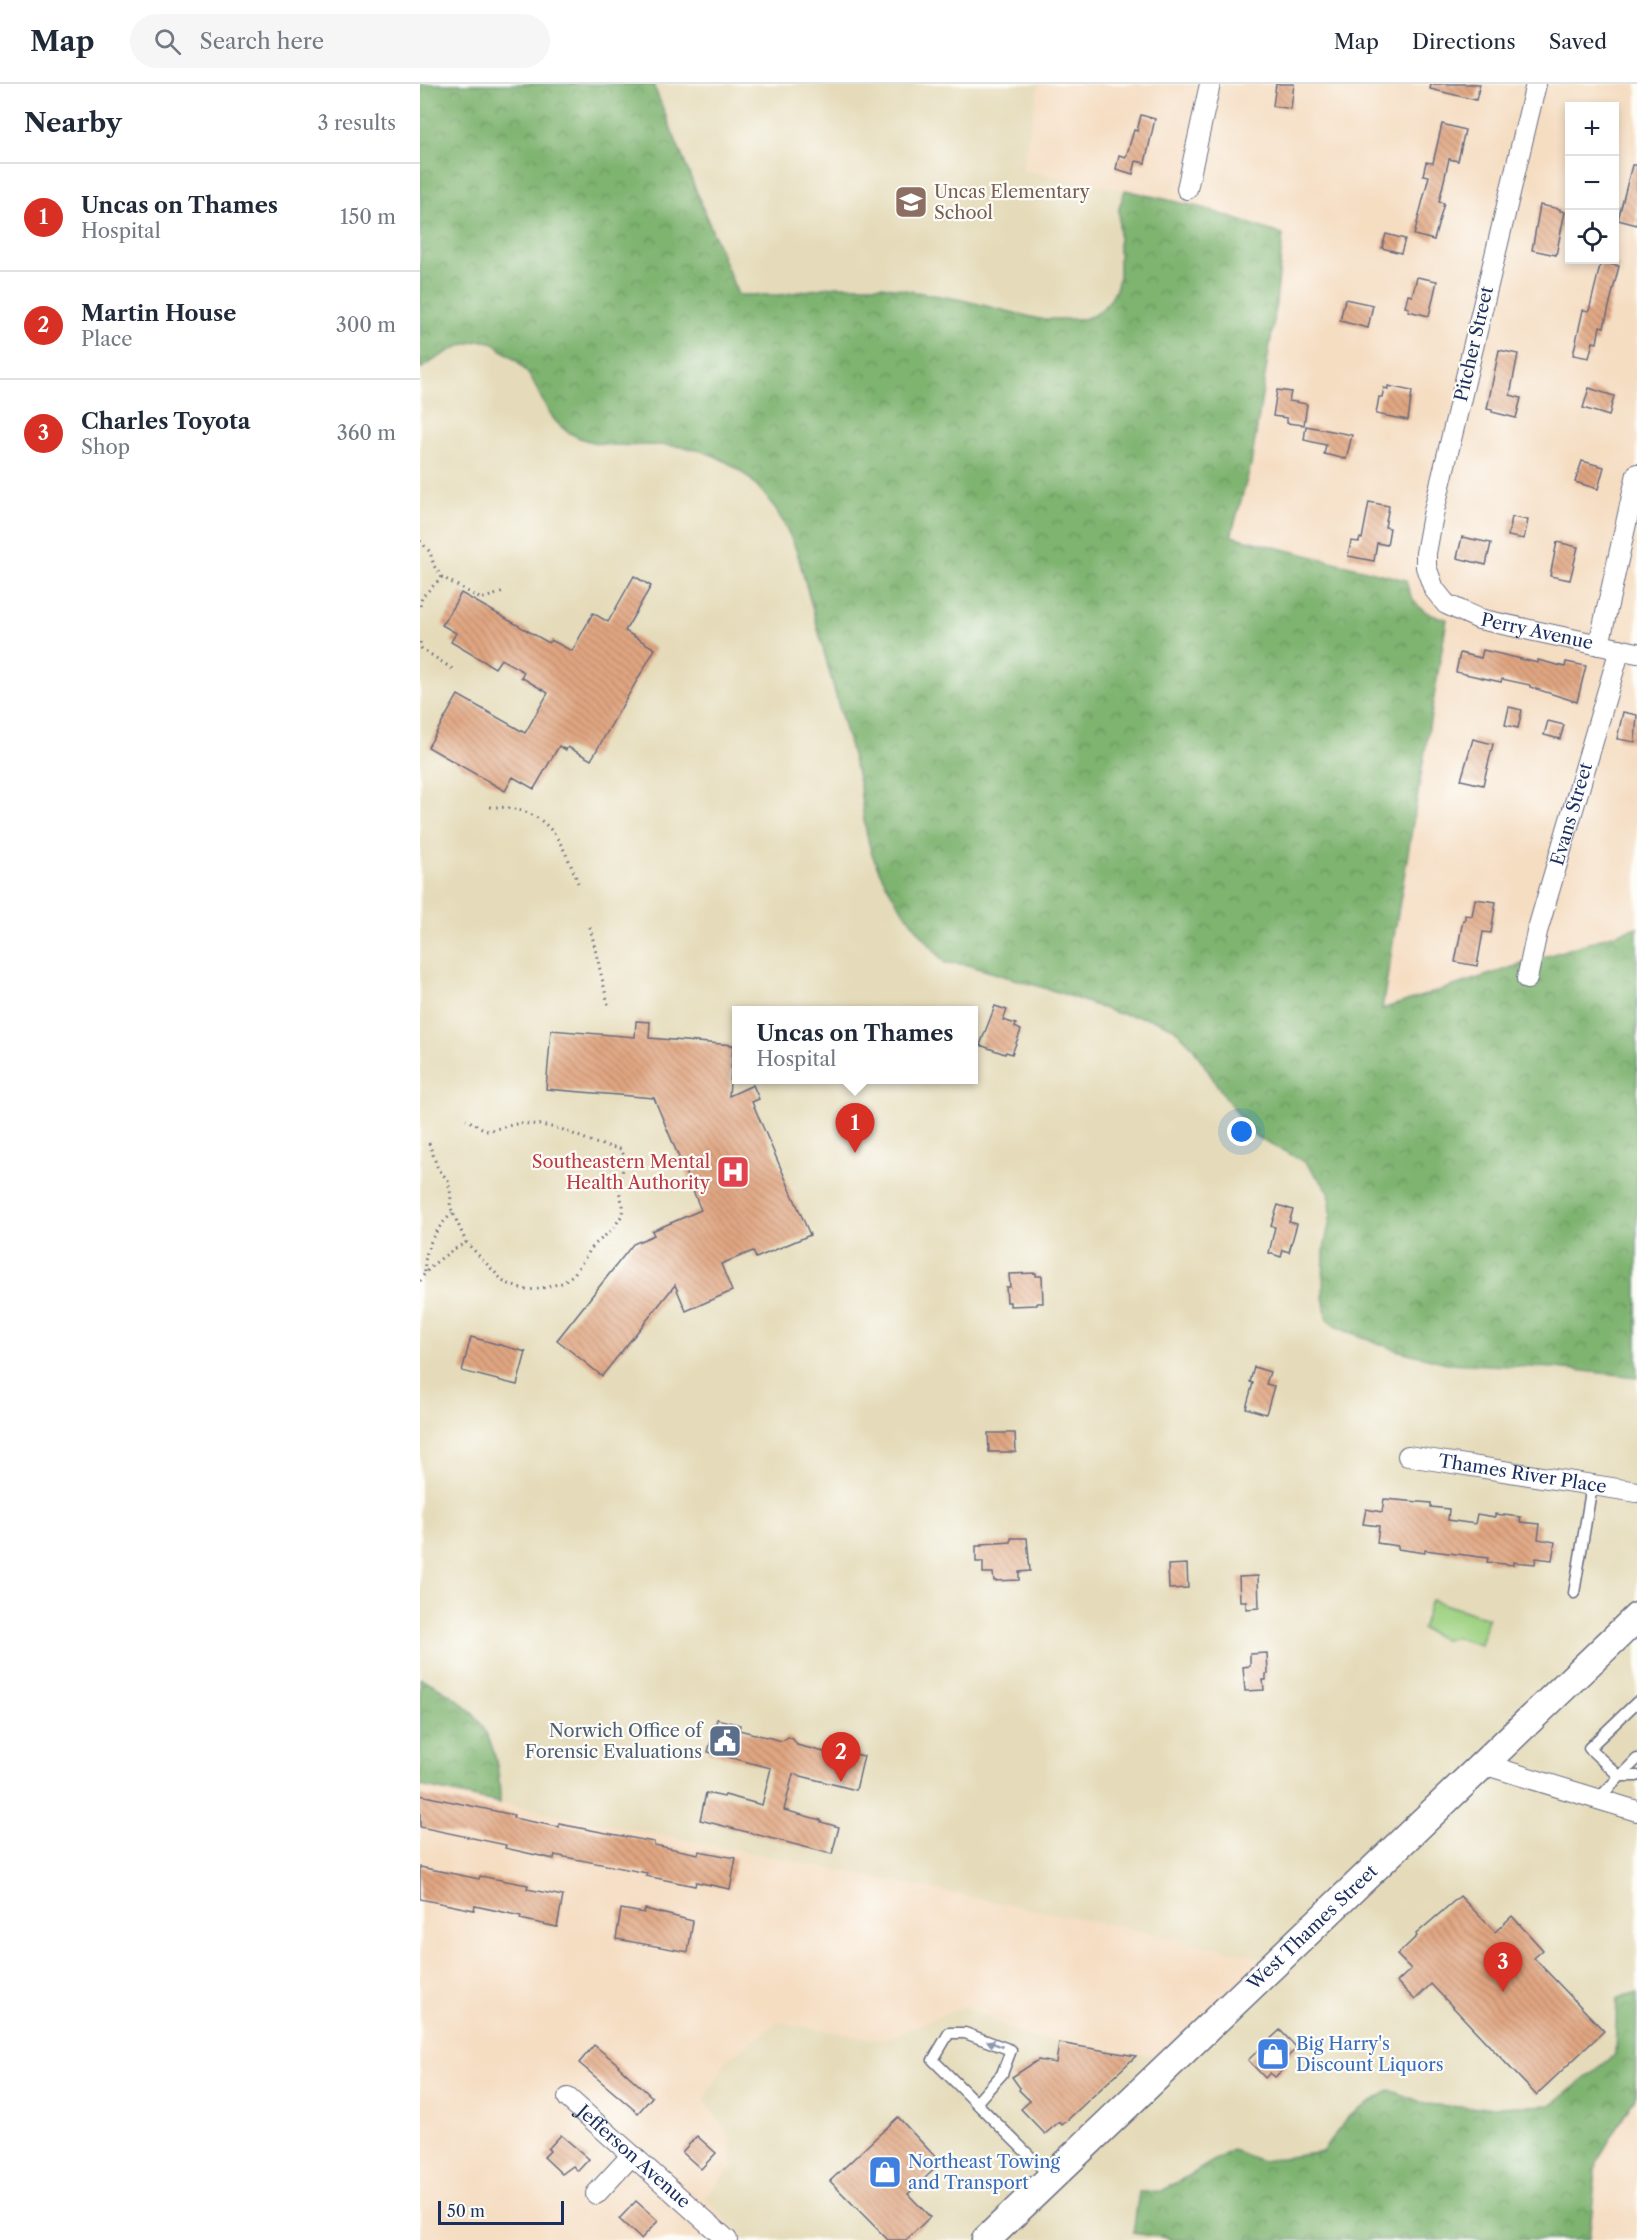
<!DOCTYPE html>
<html lang="en">
<head>
<meta charset="utf-8">
<style>
  :root { --surface:#fff; --page:#f6f6f7; --text:#1f2937; --muted:#747a83; --line:#e0e1e3; --accent:#d93025 }
  body { margin:0; font-family:"Libre Caslon Text",serif; background:var(--page); color:var(--text) }
  .controls { position:absolute; right:18px; top:18px; display:grid; overflow:hidden; border-radius:0px; box-shadow:0 3px 9px #0003 }
  .controls button { width:54px; height:54px; display:grid; place-items:center; padding:0; border:0; border-bottom:2px solid var(--line); background:var(--surface); color:var(--text); font:30px sans-serif }
  .scale { position:absolute; left:18px; bottom:15px; width:126px; box-sizing:border-box; padding-left:6px; border:3px solid #1b2f5e; border-top:0; font-size:16px; line-height:21px; white-space:nowrap; color:#1b2f5e; -webkit-text-stroke:4px #fdfcf7; paint-order:stroke }
  .you { position:absolute; left:822px; top:1048px; width:21px; height:21px; margin:-15px; border:4px solid #fff; border-radius:50%; background:#1a73e8; box-shadow:0 0 0 9px #1a73e833 }
  .badge { display:grid; place-items:center; width:39px; height:39px; border-radius:50%; background:var(--accent); color:#fff; font-size:20px; font-weight:700 }
  .pin { position:absolute; translate:-50% -50px; filter:drop-shadow(0 2px 3px #0008) }
  .pin::after { content:''; position:absolute; top:32px; width:21px; height:18px; background:inherit; clip-path:polygon(0 0,100% 0,50% 100%) }
  .popup { position:absolute; left:312px; top:922px; width:246px; height:78px; box-sizing:border-box; display:grid; place-content:center; border-radius:0px; background:var(--surface); filter:drop-shadow(0 2px 4px #0005); font-size:20px; white-space:nowrap; color:var(--muted) }
  .popup b { font-size:22px; color:var(--text) }
  .popup::after { content:''; position:absolute; left:50%; top:100%; margin-left:-12px; border:12px solid transparent; border-top-color:var(--surface) }
  .list { margin:0; padding:0; list-style:none }
  h2 { display:flex; justify-content:space-between; align-items:center; height:78px; margin:0; padding:0 24px; font-size:26px }
  h2 small { font-size:20px; font-weight:400; color:var(--muted) }
  .list li { display:grid; grid-template-columns:39px 1fr auto; gap:18px; align-items:center; box-sizing:border-box; height:108px; padding:0 24px; border-top:2px solid var(--line) }
  .list b { display:block; font-size:22px; white-space:nowrap }
  .list p { margin:0; font-size:20px; white-space:nowrap; color:var(--muted) }
  .list em { font-size:20px; font-style:normal; color:var(--muted) }
  .icon { flex:none; width:33px; height:33px; fill:none; stroke:currentColor; stroke-width:2; stroke-linecap:round; stroke-linejoin:round }
  .map { position:relative; flex:none; width:1217px; height:2156px; overflow:hidden }
  header { display:flex; align-items:center; gap:36px; box-sizing:border-box; height:84px; padding:0 30px; background:var(--surface); border-bottom:2px solid var(--line) }
  header strong { font-size:28px }
  nav { display:flex; gap:33px; margin-inline-start:auto; font-size:21px }
  .search { width:420px; height:54px; background:var(--page); display:flex; align-items:center; gap:15px; box-sizing:border-box; padding:0 21px; border-radius:33px; color:var(--muted); font-size:22px }
  main { display:flex }
  aside { flex:1; background:var(--surface) }
  .map>svg:first-child { display:block }
  .built { fill:#e5dbba; fill-rule:evenodd }
  .green { fill:#9ed181; stroke:#5c8070; stroke-width:1.5 }
  .forest { fill:url(#forest-crowns); stroke:#4c7166; stroke-width:1.5 }
  .building { fill:url(#building-back-hatch) }
  .lines { fill:none; stroke-linecap:round; stroke-linejoin:round }
  .lane-casing { stroke:#676c81; stroke-width:13 }
  .street-casing { stroke:#676c81; stroke-width:22 }
  .secondary-casing { stroke:#676c81; stroke-width:31 }
  .path { stroke:#676c81; stroke-width:3; stroke-dasharray:1.5 4.5; stroke-linecap:butt }
  .lane { stroke:#fff; stroke-width:10 }
  .street { stroke:#fff; stroke-width:20 }
  .secondary { stroke:#fff; stroke-width:28 }
  .oneway { fill:#8d97ae }
  .labels { text-anchor:middle; dominant-baseline:central; stroke-width:4.5; stroke-linejoin:round; paint-order:stroke }
  .education-label { font-size:18px; fill:#785e54; stroke:#fdfcf7; text-anchor:start }
  .street-label { font-size:18px; fill:#1b2f5e; stroke:#fdfcf7 }
  .health-label { font-size:18px; fill:#be3a42; stroke:#fdfcf7; text-anchor:end }
  .service-label { font-size:18px; fill:#4e5e75; stroke:#fdfcf7; text-anchor:end }
  .shop-label { font-size:18px; fill:#366cbe; stroke:#fdfcf7; text-anchor:start }
</style>
</head>
<body>
<header>
<strong>Map</strong>
<div class="search"><svg class="icon" aria-label="search" viewBox="0 0 24 24"><circle cx="10" cy="10" r="6"/><path d="M15 15l6 6"/></svg>Search here</div>
<nav><a>Map</a><a>Directions</a><a>Saved</a></nav>
</header>
<main>
<aside>
<h2>Nearby<small>3 results</small></h2>
<ul class="list">
<li><span class="badge">1</span><div><b>Uncas on Thames</b><p>Hospital</p></div><em>150 m</em></li>
<li><span class="badge">2</span><div><b>Martin House</b><p>Place</p></div><em>300 m</em></li>
<li><span class="badge">3</span><div><b>Charles Toyota</b><p>Shop</p></div><em>360 m</em></li>
</ul>
</aside>
<div class="map">
<svg width="1217" height="2156" viewBox="0 0 1217 2156">
  <defs>
    <pattern id="forest-crowns" width="20" height="18" patternUnits="userSpaceOnUse" patternTransform="scale(1.5)"><rect width="20" height="18" fill="#7eb36f"/><path d="M2 6a3 3 0 1 1 6 0M12 15a3 3 0 1 1 6 0" fill="none" stroke="#66925e"/></pattern>
    <pattern id="building-back-hatch" width="6" height="6" patternUnits="userSpaceOnUse" patternTransform="scale(1.5)"><rect width="6" height="6" fill="#e1a681"/><path d="M-1 5l2 2M0 0l6 6M5-1l2 2" fill="none" stroke="#b6886d"/></pattern>
  </defs>
  <rect width="100%" height="100%" fill="#fdfcf7"/>
  <filter id="ink" filterUnits="userSpaceOnUse"><feTurbulence type="fractalNoise" baseFrequency=".0167" numOctaves="2"/><feDisplacementMap in="SourceGraphic" scale="12" xChannelSelector="R" yChannelSelector="G"/><feConvolveMatrix kernelMatrix="1 2 1 2 8 2 1 2 1" color-interpolation-filters="sRGB"/></filter>
  <filter id="wash" filterUnits="userSpaceOnUse"><feTurbulence type="fractalNoise" baseFrequency=".008" numOctaves="4" result="noise"/><feDisplacementMap in="SourceGraphic" scale="24" xChannelSelector="R" yChannelSelector="G"/><feGaussianBlur stdDeviation="1.35" result="paint"/><feColorMatrix in="noise" values="0 0 0 0 0 0 0 0 0 0 0 0 0 0 0 0 0 1.4 0 .05"/><feComposite in="paint" operator="in"/></filter>
  <g filter="url(#wash)">
    <rect width="100%" height="100%" fill="#f5ddc2"/>
    <g class="built">
      <path d="M 233,0 L 619,0 L 602,86 L 705,106 L 699,124 L 699,194 L 691,215 L 674,231 L 664,235 L 631,236 L 598,230 L 542,216 L 462,202 L 428,201 L 360,211 L 318,211 Z"/>
      <path d="M 71,258 L 92,272 L 108,290 L 119,311 L 148,349 L 171,359 L 263,362 L 308,379 L 328,391 L 344,408 L 370,449 L 378,471 L 440,701 L 450,763 L 463,795 L 471,808 L 501,851 L 525,879 L 544,880 L 638,908 L 696,929 L 743,938 L 754,944 L 764,953 L 779,972 L 805,1013 L 835,1052 L 885,1078 L 910,1107 L 911,1130 L 903,1176 L 916,1243 L 976,1266 L 1027,1279 L 1136,1284 L 1217,1293 L 1217,1518 L 1107,1626 L 1217,1521 L 1217,1909 L 1197,1916 L 1195,1971 L 1131,2021 L 1051,2024 L 1005,2020 L 970,2006 L 929,2032 L 902,2068 L 842,2077 L 812,2066 L 742,2107 L 719,2108 L 750,2156 L 324,2156 L 284,2113 L 312,2084 L 311,2055 L 284,2017 L 305,1977 L 358,1938 L 462,1956 L 545,1922 L 607,1953 L 744,1974 L 847,1875 L 716,1846 L 80,1719 L 80,1700 L 74,1670 L 69,1655 L 59,1635 L 33,1611 L 0,1594 L 0,285 L 25,270 L 48,260 ZM 316,926 L 554,926 L 554,996 L 316,996 Z"/>
    </g>
    <path class="green" d="M 1011,1516 L 1068,1534 L 1061,1561 L 1037,1554 L 1023,1555 L 1002,1545 Z"/>
    <g class="forest">
      <path d="M 0,0 L 233,0 L 318,211 L 360,211 L 416,202 L 462,202 L 542,216 L 619,235 L 664,235 L 674,231 L 683,224 L 691,215 L 696,205 L 699,194 L 699,124 L 705,106 L 783,124 L 863,151 L 855,229 L 831,381 L 811,452 L 986,496 C 990,519 1005,532 1027,535 L 962,925 L 1217,843 L 1217,1293 L 1136,1284 L 1027,1279 L 976,1266 L 916,1243 L 907,1235 L 903,1212 L 904,1165 L 911,1130 L 909,1107 L 885,1078 L 835,1052 L 805,1013 L 772,962 L 754,944 L 732,935 L 696,929 L 638,908 L 544,880 L 525,879 C 498,847 470,814 454,775 C 445,753 442,725 440,701 L 378,471 C 354,406 311,362 239,361 C 209,361 177,365 150,349 C 127,336 122,311 109,291 C 102,281 92,272 82,266 C 79,264 75,259 71,258 C 48,252 18,274 0,285 Z"/>
      <path d="M 0,1594 C 59,1621 80,1653 80,1719 L 0,1702 Z"/>
      <path d="M 1217,1909 L 1215,2014 L 1177,2077 L 1169,2156 L 750,2156 L 749,2154 L 713,2149 L 719,2108 L 742,2107 L 812,2066 L 842,2077 L 902,2068 L 929,2032 L 970,2006 L 1006,2020 L 1051,2024 L 1131,2021 L 1195,1971 L 1197,1915 Z"/>
    </g>
    <g id="blocks">
      <g class="building">
        <path d="M 856,0 L 874,0 L 871,25 L 853,22 Z"/>
        <path d="M 1011,0 L 1060,0 L 1056,16 L 1010,5 Z"/>
        <path d="M 721,31 L 735,35 L 725,79 L 716,77 L 713,90 L 696,85 L 699,71 L 706,73 L 714,46 L 717,47 Z"/>
        <path d="M 1022,40 L 1045,46 L 1038,77 L 1029,75 L 1019,118 L 1024,119 L 1014,156 L 994,151 L 1009,92 L 1003,91 L 1006,78 L 1013,79 Z"/>
        <path d="M 1212,81 L 1217,81 L 1217,141 L 1198,136 Z"/>
        <path d="M 1120,121 L 1140,125 L 1140,127 L 1145,128 L 1136,171 L 1112,166 Z"/>
        <path d="M 966,150 L 985,155 L 981,169 L 962,164 Z"/>
        <path d="M 1181,178 L 1199,182 L 1184,243 L 1180,242 L 1177,259 L 1173,258 L 1169,274 L 1153,271 L 1163,226 L 1169,227 Z"/>
        <path d="M 997,193 L 1017,197 L 1009,232 L 988,227 L 989,224 L 985,223 L 988,211 L 992,212 Z"/>
        <path d="M 925,215 L 953,221 L 948,244 L 920,237 Z"/>
        <path d="M 1079,266 L 1098,270 L 1090,311 L 1101,314 L 1096,334 L 1072,328 L 1072,326 L 1067,325 Z"/>
        <path d="M 968,302 L 992,307 L 988,336 L 956,330 L 959,313 L 962,313 L 964,304 L 968,305 Z"/>
        <path d="M 1169,304 L 1194,312 L 1189,332 L 1163,324 Z"/>
        <path d="M 857,306 L 871,308 L 869,317 L 887,320 L 884,341 L 867,339 L 867,334 L 853,332 Z"/>
        <path d="M 886,342 L 932,351 L 926,375 L 904,370 L 906,361 L 884,356 Z"/>
        <path d="M 1162,377 L 1184,383 L 1178,405 L 1155,398 Z"/>
        <path d="M 949,418 L 969,422 L 965,443 L 970,444 L 967,461 L 957,459 L 954,477 L 928,472 L 931,457 L 939,458 L 940,454 L 942,455 Z"/>
        <path d="M 1092,433 L 1108,436 L 1104,455 L 1088,452 Z"/>
        <path d="M 1042,453 L 1071,459 L 1066,481 L 1037,474 Z"/>
        <path d="M 1137,458 L 1158,463 L 1150,496 L 1130,492 Z"/>
        <path d="M 214,492 L 231,502 L 205,547 L 235,565 L 171,676 L 148,663 L 146,666 L 139,662 L 114,705 L 93,693 L 85,707 L 8,663 L 38,611 L 105,649 L 128,609 L 101,593 L 104,588 L 81,575 L 75,584 L 31,558 L 36,549 L 22,541 L 41,509 L 129,559 L 131,556 L 152,567 L 173,529 L 188,538 Z"/>
        <path d="M 1063,566 L 1118,579 L 1118,576 L 1145,583 L 1146,578 L 1166,582 L 1157,618 L 1110,603 L 1110,601 L 1082,595 L 1081,598 L 1036,588 L 1040,569 L 1061,574 Z"/>
        <path d="M 1089,623 L 1102,626 L 1098,644 L 1085,641 Z"/>
        <path d="M 1203,628 L 1217,631 L 1215,658 L 1197,655 Z"/>
        <path d="M 1128,637 L 1144,641 L 1140,655 L 1124,651 Z"/>
        <path d="M 1053,655 L 1073,660 L 1063,701 L 1041,696 Z"/>
        <path d="M 1055,815 L 1076,818 L 1071,849 L 1063,848 L 1057,882 L 1035,878 L 1043,836 L 1045,836 L 1045,831 L 1052,832 Z"/>
        <path d="M 575,922 L 587,926 L 583,936 L 596,940 L 595,943 L 601,946 L 592,970 L 586,968 L 585,970 L 560,961 Z"/>
        <path d="M 216,937 L 230,938 L 229,954 L 313,961 L 309,1012 L 333,1001 L 339,1015 L 332,1018 L 390,1151 L 336,1174 L 333,1167 L 301,1180 L 312,1207 L 266,1227 L 255,1201 L 182,1292 L 137,1256 L 213,1160 L 234,1151 L 232,1147 L 281,1126 L 234,1014 L 126,1005 L 131,946 L 215,953 Z"/>
        <path d="M 858,1121 L 873,1126 L 869,1138 L 877,1140 L 869,1168 L 863,1166 L 861,1173 L 849,1169 L 855,1143 L 851,1142 Z"/>
        <path d="M 616,1189 L 616,1192 L 622,1192 L 623,1219 L 617,1219 L 617,1221 L 590,1222 L 590,1218 L 587,1218 L 586,1203 L 590,1203 L 589,1190 Z"/>
        <path d="M 51,1253 L 106,1268 L 97,1301 L 42,1287 Z"/>
        <path d="M 834,1283 L 850,1288 L 846,1300 L 854,1302 L 846,1330 L 826,1324 L 833,1299 L 830,1298 Z"/>
        <path d="M 568,1349 L 595,1349 L 596,1368 L 569,1368 Z"/>
        <path d="M 964,1415 L 1011,1419 L 1011,1423 L 1029,1425 L 1028,1436 L 1055,1440 L 1057,1430 L 1075,1433 L 1075,1430 L 1101,1433 L 1100,1438 L 1120,1440 L 1118,1455 L 1135,1458 L 1132,1476 L 1116,1474 L 1115,1480 L 1093,1478 L 1093,1481 L 1067,1478 L 1068,1474 L 1005,1466 L 1005,1469 L 978,1465 L 978,1462 L 957,1459 L 959,1442 L 943,1440 L 946,1425 L 962,1428 Z"/>
        <path d="M 591,1454 L 607,1454 L 610,1487 L 599,1488 L 599,1496 L 574,1497 L 573,1489 L 563,1489 L 563,1478 L 556,1478 L 556,1462 L 562,1462 L 562,1460 L 591,1458 Z"/>
        <path d="M 767,1480 L 768,1504 L 749,1505 L 748,1481 Z"/>
        <path d="M 838,1492 L 839,1524 L 826,1525 L 826,1517 L 820,1517 L 819,1493 Z"/>
        <path d="M 847,1569 L 848,1590 L 846,1590 L 846,1596 L 843,1596 L 844,1606 L 825,1607 L 823,1583 L 830,1582 L 830,1570 Z"/>
        <path d="M 297,1635 L 320,1641 L 319,1646 L 362,1657 L 368,1653 L 373,1655 L 377,1661 L 420,1672 L 421,1667 L 444,1672 L 436,1706 L 373,1690 L 364,1726 L 401,1736 L 401,1738 L 419,1743 L 412,1770 L 280,1736 L 286,1709 L 304,1713 L 305,1711 L 342,1721 L 351,1684 L 288,1668 Z"/>
        <path d="M 0,1711 L 94,1731 L 93,1734 L 139,1743 L 139,1740 L 234,1758 L 234,1761 L 278,1770 L 279,1767 L 316,1774 L 310,1805 L 276,1798 L 275,1802 L 226,1792 L 227,1789 L 135,1771 L 134,1775 L 85,1764 L 86,1761 L 0,1743 Z"/>
        <path d="M 0,1783 L 59,1795 L 60,1792 L 108,1801 L 107,1805 L 143,1812 L 137,1843 L 100,1835 L 101,1832 L 55,1822 L 54,1826 L 0,1815 Z"/>
        <path d="M 1040,1812 L 1075,1848 L 1092,1832 L 1123,1866 L 1114,1874 L 1184,1947 L 1116,2011 L 1011,1900 L 995,1916 L 977,1898 L 991,1885 L 977,1871 L 997,1852 L 996,1850 Z"/>
        <path d="M 201,1825 L 224,1829 L 225,1825 L 273,1837 L 268,1868 L 196,1855 Z"/>
        <path d="M 860,1946 L 877,1964 L 863,1977 L 867,1982 L 855,1993 L 850,1989 L 845,1994 L 828,1976 Z"/>
        <path d="M 639,1959 L 716,1972 L 642,2041 L 639,2038 L 625,2050 L 601,2025 L 610,2017 L 599,2006 L 600,2004 L 592,1993 L 618,1976 L 636,1979 Z"/>
        <path d="M 174,1961 L 199,1981 L 198,1982 L 232,2013 L 218,2029 L 159,1979 Z"/>
        <path d="M 478,2033 L 521,2079 L 488,2110 L 510,2133 L 486,2156 L 468,2156 L 410,2097 Z"/>
        <path d="M 141,2051 L 169,2075 L 158,2087 L 153,2082 L 142,2090 L 124,2073 L 130,2067 L 128,2065 Z"/>
        <path d="M 277,2052 L 296,2069 L 281,2085 L 262,2068 Z"/>
        <path d="M 216,2117 L 238,2137 L 221,2155 L 199,2135 Z"/>
      </g>
    </g>
  </g>
  <g filter="url(#ink)">
    <use href="#blocks" fill-opacity="0" stroke="#676c81" stroke-width="1.5"/>
    <g class="lines">
      <defs>
        <g id="lane">
          <path d="M 1154,1509 L 1172,1401"/>
          <path d="M 1217,1618 L 1169,1664 L 1199,1692 L 1217,1692"/>
          <path d="M 1178,1715 L 1217,1675"/>
          <path d="M 557,2018 L 582,1990 L 591,1966 L 545,1949 L 529,1949 L 513,1976 L 630,2092"/>
        </g>
        <g id="street">
          <path id="s1" d="M 1116,0 L 1013,431 L 1006,469 L 1006,483 L 1014,505 L 1026,520 L 1059,535 L 1217,569"/>
          <path d="M 767,105 L 790,0"/>
          <path d="M 1179,561 L 1217,390"/>
          <path id="s2" d="M 1107,895 L 1117,848 L 1200,565"/>
          <path id="s3" d="M 988,1372 L 1217,1408"/>
          <path d="M 1063,1680 L 1217,1727"/>
          <path id="s4" d="M 148,2014 L 307,2156"/>
          <path d="M 176,2110 L 212,2071"/>
        </g>
        <g id="secondary">
          <path id="s5" d="M 566,2156 L 1217,1533"/>
        </g>
      </defs>
      <use href="#lane" class="lane-casing"/>
      <use href="#street" class="street-casing"/>
      <use href="#secondary" class="secondary-casing"/>
      <g class="path">
        <path d="M 0,457 L 10,468 L 14,482 L 22,493 L 61,515 L 84,508"/>
        <path d="M 0,522 L 2,513 L 22,493"/>
        <path d="M 0,558 L 1,564 L 34,586"/>
        <path d="M 70,723 C 126,722 140,752 158,799"/>
        <path d="M 170,843 L 189,924"/>
        <path d="M 9,1059 L 18,1085 L 28,1096 L 31,1112 L 30,1122 L 46,1158 L 84,1198 L 104,1206 L 119,1205 L 142,1199 L 154,1190 L 173,1162 L 193,1145 L 202,1131 L 203,1122 L 198,1103 L 205,1078 L 204,1071 L 200,1065 L 175,1059 L 141,1045 L 121,1041 L 100,1039 L 67,1047 L 46,1035"/>
        <path d="M 5,1188 C 3,1166 16,1143 33,1129"/>
        <path d="M 0,1197 C 10,1179 29,1169 46,1158"/>
      </g>
      <use href="#lane" class="lane"/>
      <use href="#street" class="street"/>
      <use href="#secondary" class="secondary"/>
    </g>
    <defs><path id="oneway-solid" d="M-6-.8H1V-3.2L6.5 0L1 3.2V.8H-6Z" transform="scale(1.5)"/></defs>
    <use class="oneway" href="#oneway-solid" transform="translate(575 1960) rotate(-159)"/>
  </g>
  <defs>
    <symbol id="school-square" viewBox="-11 -11 22 22"><rect x="-9" y="-9" width="18" height="18" rx="4" fill="#8d6e63" stroke="#fdfcf7"/><path d="M0-5L7-2L0 1L-7-2ZM-4 1L0 2.5L4 1V4Q0 6-4 4Z" fill="#fff"/></symbol>
    <symbol id="hospital-square" viewBox="-11 -11 22 22"><rect x="-9" y="-9" width="18" height="18" rx="4" fill="#e0444e" stroke="#fdfcf7"/><path d="M-5-5h3v3.5h4V-5h3V5h-3V1.5h-4V5h-3Z" fill="#fff"/></symbol>
    <symbol id="civic-square" viewBox="-11 -11 22 22"><rect x="-9" y="-9" width="18" height="18" rx="4" fill="#5c6f8a" stroke="#fdfcf7"/><path d="M-.6-6.5H3V-4.5H.6V-3L4-1V1h2V6H-6V1h2V-1L-.6-3ZM-1.2 2.5V6h2.4V2.5Z" fill="#fff"/></symbol>
    <symbol id="shop-square" viewBox="-11 -11 22 22"><rect x="-9" y="-9" width="18" height="18" rx="4" fill="#3f7fe0" stroke="#fdfcf7"/><path d="M-5-2.5h2.3a2.7 3.5 0 0 1 5.4 0H5L5.5 6h-11ZM-1.5-2.5h3a1.5 2.3 0 0 0-3 0Z" fill="#fff"/></symbol>
  </defs>
  <g fill-rule="evenodd">
    <use href="#school-square" x="472" y="99" width="38" height="38"/>
    <use href="#hospital-square" x="294" y="1069" width="38" height="38"/>
    <use href="#civic-square" x="286" y="1638" width="38" height="38"/>
    <use href="#shop-square" x="834" y="1951" width="38" height="38"/>
    <use href="#shop-square" x="446" y="2069" width="38" height="38"/>
  </g>
  <g class="labels">
    <g class="education-label">
      <text x="514" y="108">Uncas Elementary<tspan x="514" dy="21">School</tspan></text>
    </g>
    <g class="street-label">
      <text transform="translate(1054 260) rotate(-77)">Pitcher Street</text>
      <text stroke="none"><textPath href="#s1" startOffset="634">Perry Avenue</textPath></text>
      <text stroke="none"><textPath href="#s2" startOffset="171">Evans Street</textPath></text>
      <text stroke="none"><textPath href="#s3" startOffset="116">Thames River Place</textPath></text>
      <text stroke="none"><textPath href="#s5" startOffset="452">West Thames Street</textPath></text>
      <text stroke="none"><textPath href="#s4" startOffset="88">Jefferson Avenue</textPath></text>
    </g>
    <g class="health-label">
      <text x="290" y="1078">Southeastern Mental<tspan x="290" dy="21">Health Authority</tspan></text>
    </g>
    <g class="service-label">
      <text x="282" y="1647">Norwich Office of<tspan x="282" dy="21">Forensic Evaluations</tspan></text>
    </g>
    <g class="shop-label">
      <text x="876" y="1960">Big Harry's<tspan x="876" dy="21">Discount Liquors</tspan></text>
      <text x="488" y="2078">Northeast Towing<tspan x="488" dy="21">and Transport</tspan></text>
    </g>
  </g>
</svg>
<div class="controls">
<button>+</button>
<button>−</button>
<button><svg class="icon" aria-label="locate" viewBox="0 0 24 24"><circle cx="12" cy="12" r="6"/><path d="M12 2v4M12 18v4M2 12h4M18 12h4"/></svg></button>
</div>
<div class="scale">50 m</div>
<div class="you"></div>
<div class="pin badge" style="left:435px;top:1069px">1</div>
<div class="popup"><b>Uncas on Thames</b>Hospital</div>
<div class="pin badge" style="left:421px;top:1698px">2</div>
<div class="pin badge" style="left:1083px;top:1908px">3</div>
</div>
</main>
</body>
</html>
